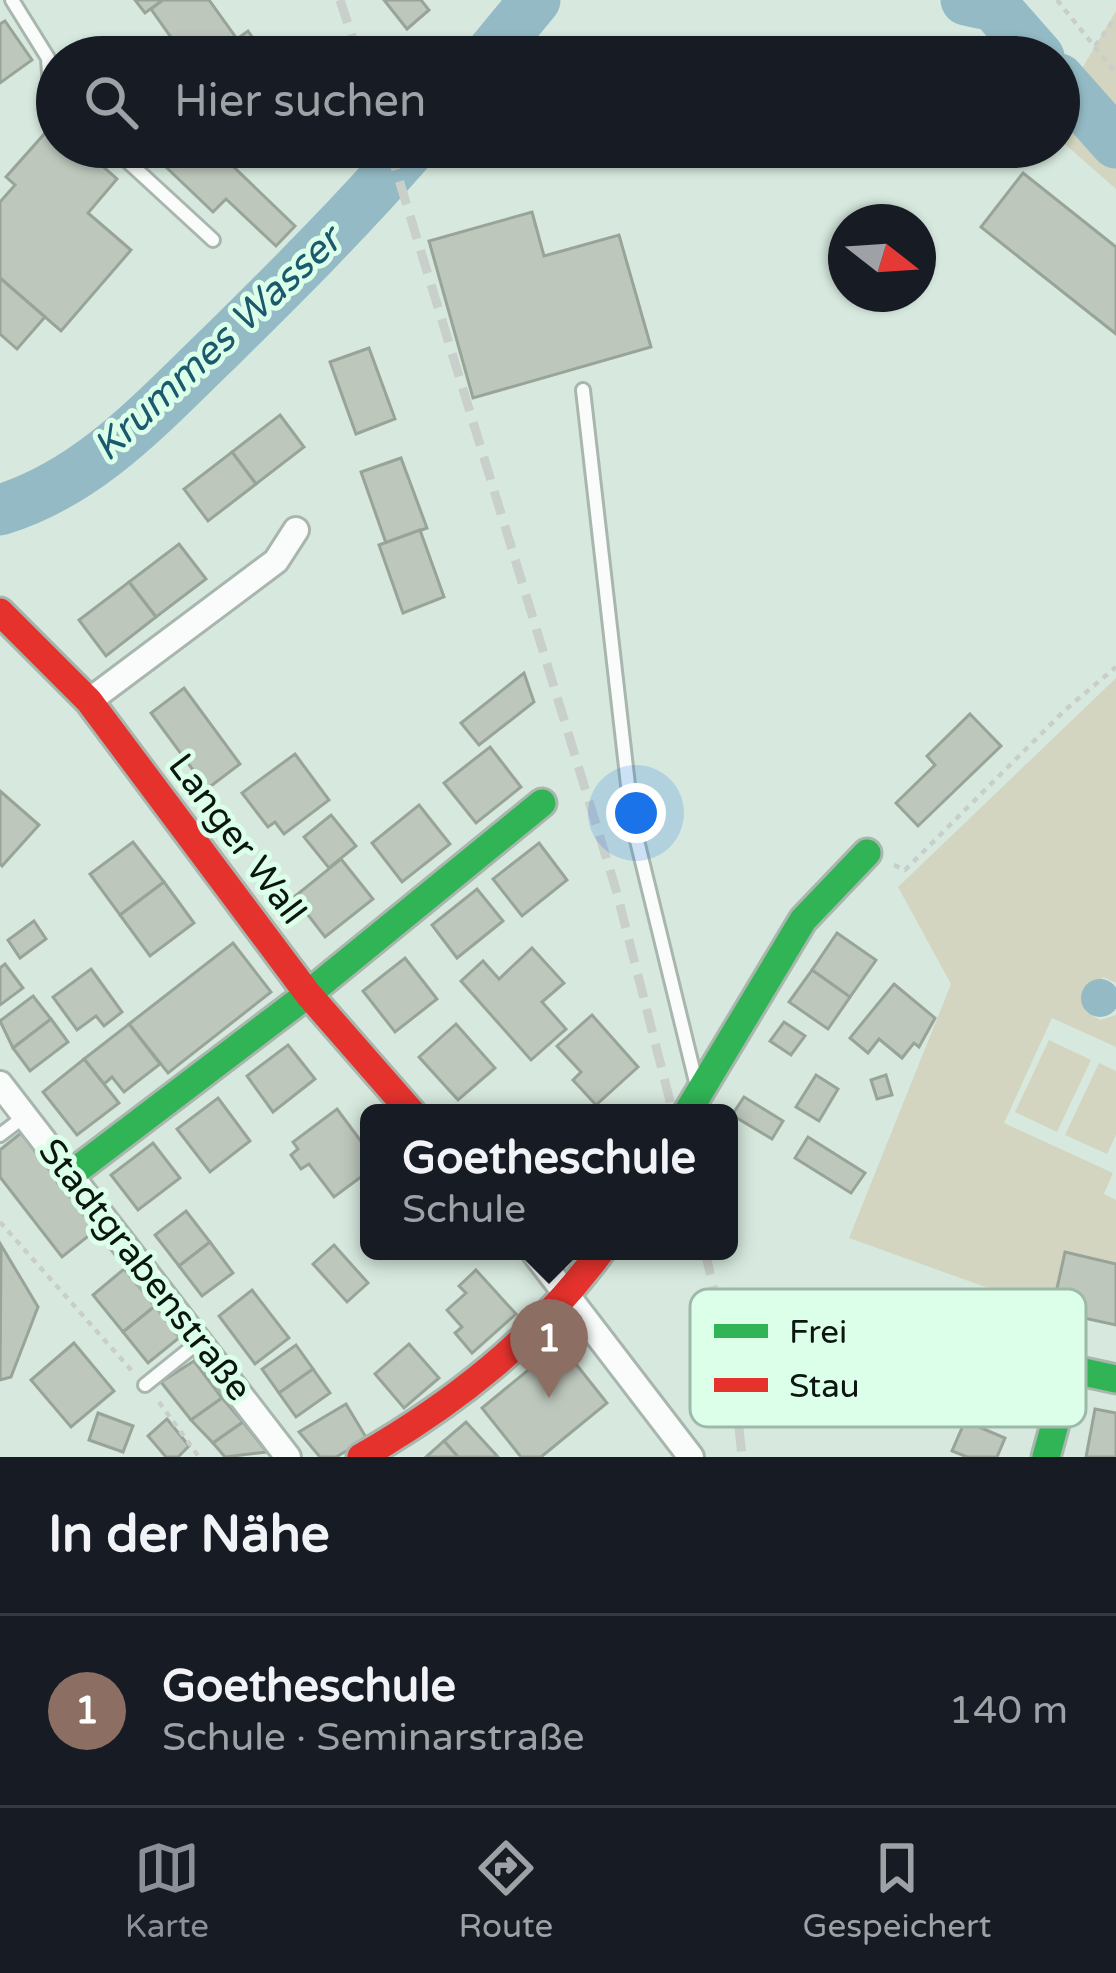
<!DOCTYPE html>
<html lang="de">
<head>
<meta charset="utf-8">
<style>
  :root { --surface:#171b24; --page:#242831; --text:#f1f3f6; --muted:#9ea1a6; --line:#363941; --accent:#8c9099 }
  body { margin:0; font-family:"Varela Round",sans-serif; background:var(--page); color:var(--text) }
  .compass { position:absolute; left:828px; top:204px; width:108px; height:108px; border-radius:50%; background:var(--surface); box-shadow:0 3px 9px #0004; rotate:107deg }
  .you { position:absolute; left:636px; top:813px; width:42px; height:42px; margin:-30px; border:9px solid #fff; border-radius:50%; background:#1a73e8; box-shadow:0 0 0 18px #1a73e833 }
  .badge { display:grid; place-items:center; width:78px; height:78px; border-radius:50%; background:var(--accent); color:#fff; font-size:39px; font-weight:700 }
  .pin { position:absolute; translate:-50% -99px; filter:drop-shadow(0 3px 6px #0008) }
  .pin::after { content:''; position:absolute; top:63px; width:42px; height:36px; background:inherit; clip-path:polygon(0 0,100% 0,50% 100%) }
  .popup { position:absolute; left:360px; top:1104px; width:378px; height:156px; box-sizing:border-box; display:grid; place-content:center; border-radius:18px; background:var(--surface); filter:drop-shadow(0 3px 9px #0005); font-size:39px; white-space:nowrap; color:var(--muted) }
  .popup b { font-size:45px; color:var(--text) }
  .popup::after { content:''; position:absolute; left:50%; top:100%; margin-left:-24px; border:24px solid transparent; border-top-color:var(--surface) }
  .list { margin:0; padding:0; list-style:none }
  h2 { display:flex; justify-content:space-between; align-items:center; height:156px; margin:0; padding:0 48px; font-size:51px }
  h2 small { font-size:39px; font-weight:400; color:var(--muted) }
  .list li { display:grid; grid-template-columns:78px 1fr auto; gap:36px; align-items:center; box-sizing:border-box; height:192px; padding:0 48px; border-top:3px solid var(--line) }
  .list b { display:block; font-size:45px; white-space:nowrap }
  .list p { margin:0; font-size:39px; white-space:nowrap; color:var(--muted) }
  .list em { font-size:39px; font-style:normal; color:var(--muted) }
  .icon { flex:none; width:66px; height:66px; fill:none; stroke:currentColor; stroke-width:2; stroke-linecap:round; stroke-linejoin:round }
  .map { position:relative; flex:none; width:1116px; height:1457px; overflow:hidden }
  .search { position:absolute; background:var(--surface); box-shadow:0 3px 9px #0004; left:36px; right:36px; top:36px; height:132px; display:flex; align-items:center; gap:30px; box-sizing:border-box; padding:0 42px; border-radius:66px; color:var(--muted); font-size:45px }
  .sheet { height:348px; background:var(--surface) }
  nav { display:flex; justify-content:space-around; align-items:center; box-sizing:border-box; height:168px; border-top:3px solid var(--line); background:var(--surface); font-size:33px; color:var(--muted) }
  nav a { display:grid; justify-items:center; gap:6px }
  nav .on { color:var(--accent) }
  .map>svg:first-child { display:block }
  .green { fill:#d3d5c0 }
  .water { fill:#94bbc5 }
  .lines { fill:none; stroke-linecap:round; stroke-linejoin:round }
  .river { stroke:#94bbc5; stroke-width:51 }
  .building { fill:#bdc7bc; stroke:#99a499; stroke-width:3 }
  .lane-casing { stroke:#a8b6ae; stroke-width:18 }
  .street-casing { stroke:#a8b6ae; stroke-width:30 }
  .fast-casing { stroke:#a8b6ae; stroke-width:33 }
  .jam-casing { stroke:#a8b6ae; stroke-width:33 }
  .path { stroke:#c9ceca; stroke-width:4.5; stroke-dasharray:6 6; stroke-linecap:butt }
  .lane { stroke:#f9fcfa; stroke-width:12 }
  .street { stroke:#f9fcfa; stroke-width:24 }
  .fast { stroke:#30b455; stroke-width:27 }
  .jam { stroke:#e5322d; stroke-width:27 }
  .rail { stroke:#c9cfcb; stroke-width:9; stroke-dasharray:24 12; stroke-linecap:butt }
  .labels { text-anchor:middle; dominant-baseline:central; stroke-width:10; stroke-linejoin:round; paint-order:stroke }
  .street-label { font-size:36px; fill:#0a160f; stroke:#dcffe9 }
  .water-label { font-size:39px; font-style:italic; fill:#1a596e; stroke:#dcffe9 }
  .key { fill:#dcffe9; stroke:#9db9a8; stroke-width:3 }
  .key-label { font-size:33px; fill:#0a160f }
</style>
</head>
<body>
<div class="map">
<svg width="1116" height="1457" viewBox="0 0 1116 1457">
  <rect width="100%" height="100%" fill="#d7e9de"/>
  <g class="green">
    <path d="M 1116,11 L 1116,189 L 1059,139 L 1059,107 Z"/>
    <path d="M 1116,678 L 1116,983 L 1103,977 L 1085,1011 L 1100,1020 L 1116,1015 L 1116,1047 L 1052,1018 L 1004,1123 L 1113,1173 L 1104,1194 L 1116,1200 L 1116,1264 L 1065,1253 L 1052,1311 L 849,1238 L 951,984 L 898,887 Z"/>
    <path d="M 1049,1040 L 1091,1060 L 1057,1132 L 1015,1112 Z"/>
    <path d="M 1099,1063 L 1116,1071 L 1116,1135 L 1107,1154 L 1065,1135 Z"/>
  </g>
  <circle class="water" cx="1100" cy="998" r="19"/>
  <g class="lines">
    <g class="river">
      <path d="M 966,0 L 994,6 L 1039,57"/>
      <path d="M 488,57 L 535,0"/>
      <path d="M 1059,79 L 1116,143"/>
      <path d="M 0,510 C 91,482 153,411 220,347 C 286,282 351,217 412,147"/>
    </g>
  </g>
  <g class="building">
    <path d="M 135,0 L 163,0 L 145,13 Z"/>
    <path d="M 163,0 L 209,0 L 237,39 L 212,57 L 185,57 L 151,9 Z"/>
    <path d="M 384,0 L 421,0 L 429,10 L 407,29 Z"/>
    <path d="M 5,21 L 32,60 L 0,83 L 0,24 Z"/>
    <path d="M 248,31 L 266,57 L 212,57 L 237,39 Z"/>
    <path d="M 102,41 L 119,57 L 86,57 Z"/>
    <path d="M 54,123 L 57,147 L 81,147 L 117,179 L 88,213 L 131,250 L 61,331 L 0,278 L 0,202 L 15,185 L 6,177 Z"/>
    <path d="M 145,147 L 213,147 L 295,226 L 276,246 L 226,199 L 213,212 Z"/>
    <path d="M 278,147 L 316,147 L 292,164 Z"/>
    <path d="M 1023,173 L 1116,247 L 1116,334 L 981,227 Z"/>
    <path d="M 532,212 L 544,256 L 619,235 L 651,347 L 473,398 L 429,241 Z"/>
    <path d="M 0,278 L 45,317 L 17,349 L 0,334 Z"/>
    <path d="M 369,348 L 395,419 L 356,434 L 330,362 Z"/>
    <path d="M 280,415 L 304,447 L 256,484 L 232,452 Z"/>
    <path d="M 232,452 L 256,484 L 208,521 L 184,489 Z"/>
    <path d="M 401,458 L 427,528 L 386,543 L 361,472 Z"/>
    <path d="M 420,530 L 444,597 L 403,613 L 379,545 Z"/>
    <path d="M 179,544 L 206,579 L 156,617 L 129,582 Z"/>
    <path d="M 129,582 L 156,617 L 106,656 L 79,620 Z"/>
    <path d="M 524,673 L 534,702 L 479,745 L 461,723 Z"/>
    <path d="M 184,688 L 240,764 L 207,789 L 151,713 Z"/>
    <path d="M 970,714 L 1001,746 L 918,826 L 896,803 L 935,765 L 927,756 Z"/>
    <path d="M 490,747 L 521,787 L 476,823 L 444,783 Z"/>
    <path d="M 295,754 L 329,800 L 284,834 L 275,822 L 268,827 L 242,793 Z"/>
    <path d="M 0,791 L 39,825 L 2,866 L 0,864 Z"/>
    <path d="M 419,805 L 450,844 L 402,882 L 372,843 Z"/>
    <path d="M 331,815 L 356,846 L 329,868 L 304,837 Z"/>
    <path d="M 133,842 L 164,882 L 120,915 L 90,874 Z"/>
    <path d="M 539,843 L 567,880 L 522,916 L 493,879 Z"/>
    <path d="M 341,859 L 373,899 L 325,937 L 294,897 Z"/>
    <path d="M 164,882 L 194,923 L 150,956 L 120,915 Z"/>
    <path d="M 477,889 L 503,921 L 457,958 L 432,925 Z"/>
    <path d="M 34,921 L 46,939 L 20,958 L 8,940 Z"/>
    <path d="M 837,933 L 876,960 L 850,997 L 812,970 Z"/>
    <path d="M 233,943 L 271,992 L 168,1073 L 129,1024 Z"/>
    <path d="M 532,948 L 564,983 L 542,1002 L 566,1029 L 531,1060 L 461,981 L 483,961 L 499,979 Z"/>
    <path d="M 405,958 L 437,999 L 395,1032 L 363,991 Z"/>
    <path d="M 5,964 L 23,988 L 0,1005 L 0,968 Z"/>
    <path d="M 91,969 L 122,1012 L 104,1026 L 96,1016 L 77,1030 L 53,997 Z"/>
    <path d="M 812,970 L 850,997 L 828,1029 L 789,1002 Z"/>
    <path d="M 894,984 L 935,1018 L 919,1047 L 914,1043 L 902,1058 L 879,1039 L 868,1053 L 850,1038 Z"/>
    <path d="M 33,996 L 51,1019 L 13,1048 L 0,1021 Z"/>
    <path d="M 592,1015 L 638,1067 L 596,1105 L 573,1080 L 581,1072 L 557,1046 Z"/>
    <path d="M 51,1019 L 68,1042 L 30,1071 L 13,1048 Z"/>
    <path d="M 784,1022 L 805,1036 L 791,1055 L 770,1041 Z"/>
    <path d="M 129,1024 L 160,1064 L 124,1092 L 112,1077 L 104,1084 L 84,1059 Z"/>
    <path d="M 456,1024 L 495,1068 L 458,1100 L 419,1057 Z"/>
    <path d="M 288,1045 L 315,1079 L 273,1112 L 247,1076 Z"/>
    <path d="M 84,1059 L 119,1103 L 77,1135 L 43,1092 Z"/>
    <path d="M 816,1075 L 838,1089 L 819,1121 L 796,1107 Z"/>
    <path d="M 886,1075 L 892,1095 L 877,1099 L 871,1080 Z"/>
    <path d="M 744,1097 L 783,1121 L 772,1139 L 732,1115 Z"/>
    <path d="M 218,1098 L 250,1141 L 210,1172 L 177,1129 Z"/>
    <path d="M 337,1109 L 369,1152 L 369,1171 L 334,1197 L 309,1164 L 301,1169 L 291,1155 L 298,1149 L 293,1142 Z"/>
    <path d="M 21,1133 L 96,1230 L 62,1257 L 0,1177 L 0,1150 Z"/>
    <path d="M 808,1137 L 865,1173 L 851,1193 L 795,1158 Z"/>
    <path d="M 153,1143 L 180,1178 L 138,1210 L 111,1175 Z"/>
    <path d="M 186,1211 L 210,1242 L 179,1266 L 155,1235 Z"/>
    <path d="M 210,1242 L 233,1273 L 202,1296 L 179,1266 Z"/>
    <path d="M 1,1245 L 38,1307 L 11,1377 L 0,1380 Z"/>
    <path d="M 334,1245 L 368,1283 L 347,1302 L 313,1264 Z"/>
    <path d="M 1065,1252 L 1116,1264 L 1116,1325 L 1052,1311 Z"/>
    <path d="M 124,1269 L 155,1306 L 123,1332 L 93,1295 Z"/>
    <path d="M 476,1270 L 516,1314 L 472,1353 L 455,1333 L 462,1327 L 447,1310 L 466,1293 L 459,1286 Z"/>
    <path d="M 252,1290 L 289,1338 L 255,1364 L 219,1316 Z"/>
    <path d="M 155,1306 L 180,1337 L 148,1363 L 123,1332 Z"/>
    <path d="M 983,1339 L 1027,1351 L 1015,1394 L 972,1382 Z"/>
    <path d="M 74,1343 L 114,1391 L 71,1427 L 31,1380 Z"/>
    <path d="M 409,1344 L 439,1378 L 404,1408 L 375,1374 Z"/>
    <path d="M 560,1344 L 607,1403 L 541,1457 L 521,1457 L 482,1408 Z"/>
    <path d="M 296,1345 L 313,1369 L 279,1393 L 262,1369 Z"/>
    <path d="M 194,1361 L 222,1398 L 191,1420 L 161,1382 Z"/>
    <path d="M 313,1369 L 330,1393 L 296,1417 L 279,1393 Z"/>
    <path d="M 222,1398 L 243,1422 L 213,1443 L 191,1420 Z"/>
    <path d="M 346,1404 L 367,1439 L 336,1457 L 320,1457 L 299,1432 Z"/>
    <path d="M 1095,1409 L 1116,1413 L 1116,1457 L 1086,1457 Z"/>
    <path d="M 98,1413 L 133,1426 L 123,1452 L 89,1440 Z"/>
    <path d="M 167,1419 L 189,1446 L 178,1457 L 166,1457 L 148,1436 Z"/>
    <path d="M 965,1421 L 1005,1438 L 997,1457 L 967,1457 L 952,1451 Z"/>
    <path d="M 243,1422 L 267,1452 L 225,1457 L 213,1443 Z"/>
    <path d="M 466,1422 L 498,1457 L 458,1457 L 444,1441 Z"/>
    <path d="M 444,1441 L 458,1457 L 426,1457 Z"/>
  </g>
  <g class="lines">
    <defs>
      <g id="lane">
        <path d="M 12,0 L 48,58 L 50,89 L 57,96"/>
        <path d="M 112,147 L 213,240"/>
        <path d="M 583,390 L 632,820 L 697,1086"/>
        <path d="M 0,1135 L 25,1116"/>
        <path d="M 145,1385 L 201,1340"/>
      </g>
      <g id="street">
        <path d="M 89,701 L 276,561 L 296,530"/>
        <path d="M 0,1084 L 288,1457"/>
        <path d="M 533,1251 L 691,1457"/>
      </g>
      <g id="fast">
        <path d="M 687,1113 L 803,920 L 867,853"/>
        <path d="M 70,1175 L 308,994 L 542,803"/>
        <path d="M 1046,1457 L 1070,1369 L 1116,1379"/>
      </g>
      <g id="jam">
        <path d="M 0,612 L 89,701 L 308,994 L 412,1113"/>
        <path d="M 361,1457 C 455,1403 536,1339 601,1251"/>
      </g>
    </defs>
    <use href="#lane" class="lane-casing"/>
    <use href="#street" class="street-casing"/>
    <use href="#fast" class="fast-casing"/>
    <use href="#jam" class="jam-casing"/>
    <g class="path">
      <path d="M 1057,0 L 1116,73"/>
      <path d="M 1095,46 L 1116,17"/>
      <path d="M 894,865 L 905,870 L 1065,710 L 1116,667"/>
      <path d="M 0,1222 L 132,1371"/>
      <path d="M 159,1402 L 199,1457"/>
    </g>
    <use href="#lane" class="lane"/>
    <use href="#street" class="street"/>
    <use href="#fast" class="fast"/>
    <use href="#jam" class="jam"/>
    <g class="rail">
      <path d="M 340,0 L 359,57"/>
      <path d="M 389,147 L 617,893 L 673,1113"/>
      <path d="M 705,1251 L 734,1379 L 742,1457"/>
    </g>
  </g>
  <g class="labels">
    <g class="street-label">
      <text transform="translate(237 839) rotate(53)">Langer Wall</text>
      <text transform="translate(145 1270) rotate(52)">Stadtgrabenstraße</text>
    </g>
    <g class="water-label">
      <text transform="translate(217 344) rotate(-43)">Krummes Wasser</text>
    </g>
  </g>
  <rect x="690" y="1289" width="396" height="138" rx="18" class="key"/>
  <rect x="714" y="1324" width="54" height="14" fill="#30b455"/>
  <rect x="714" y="1378" width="54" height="14" fill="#e5322d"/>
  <g class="key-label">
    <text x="789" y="1343">Frei</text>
    <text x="789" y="1397">Stau</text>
  </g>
</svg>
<svg class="compass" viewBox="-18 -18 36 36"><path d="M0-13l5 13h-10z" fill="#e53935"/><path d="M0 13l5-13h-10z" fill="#9ea1a6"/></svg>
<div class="you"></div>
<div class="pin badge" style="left:549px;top:1398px;background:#8d6e63">1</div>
<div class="popup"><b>Goetheschule</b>Schule</div>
<div class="search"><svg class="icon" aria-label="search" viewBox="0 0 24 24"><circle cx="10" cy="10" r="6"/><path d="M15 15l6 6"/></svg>Hier suchen</div>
</div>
<section class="sheet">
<h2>In der Nähe<small></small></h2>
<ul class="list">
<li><span class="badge" style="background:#8d6e63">1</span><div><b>Goetheschule</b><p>Schule · Seminarstraße</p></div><em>140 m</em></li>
</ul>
</section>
<nav>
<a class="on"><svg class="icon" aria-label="map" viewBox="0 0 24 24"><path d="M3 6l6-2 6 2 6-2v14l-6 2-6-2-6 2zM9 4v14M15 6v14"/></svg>Karte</a>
<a><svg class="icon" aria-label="directions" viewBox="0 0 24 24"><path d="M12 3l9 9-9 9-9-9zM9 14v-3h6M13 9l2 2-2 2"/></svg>Route</a>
<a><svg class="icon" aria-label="saved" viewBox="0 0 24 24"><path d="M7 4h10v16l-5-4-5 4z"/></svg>Gespeichert</a>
</nav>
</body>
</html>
